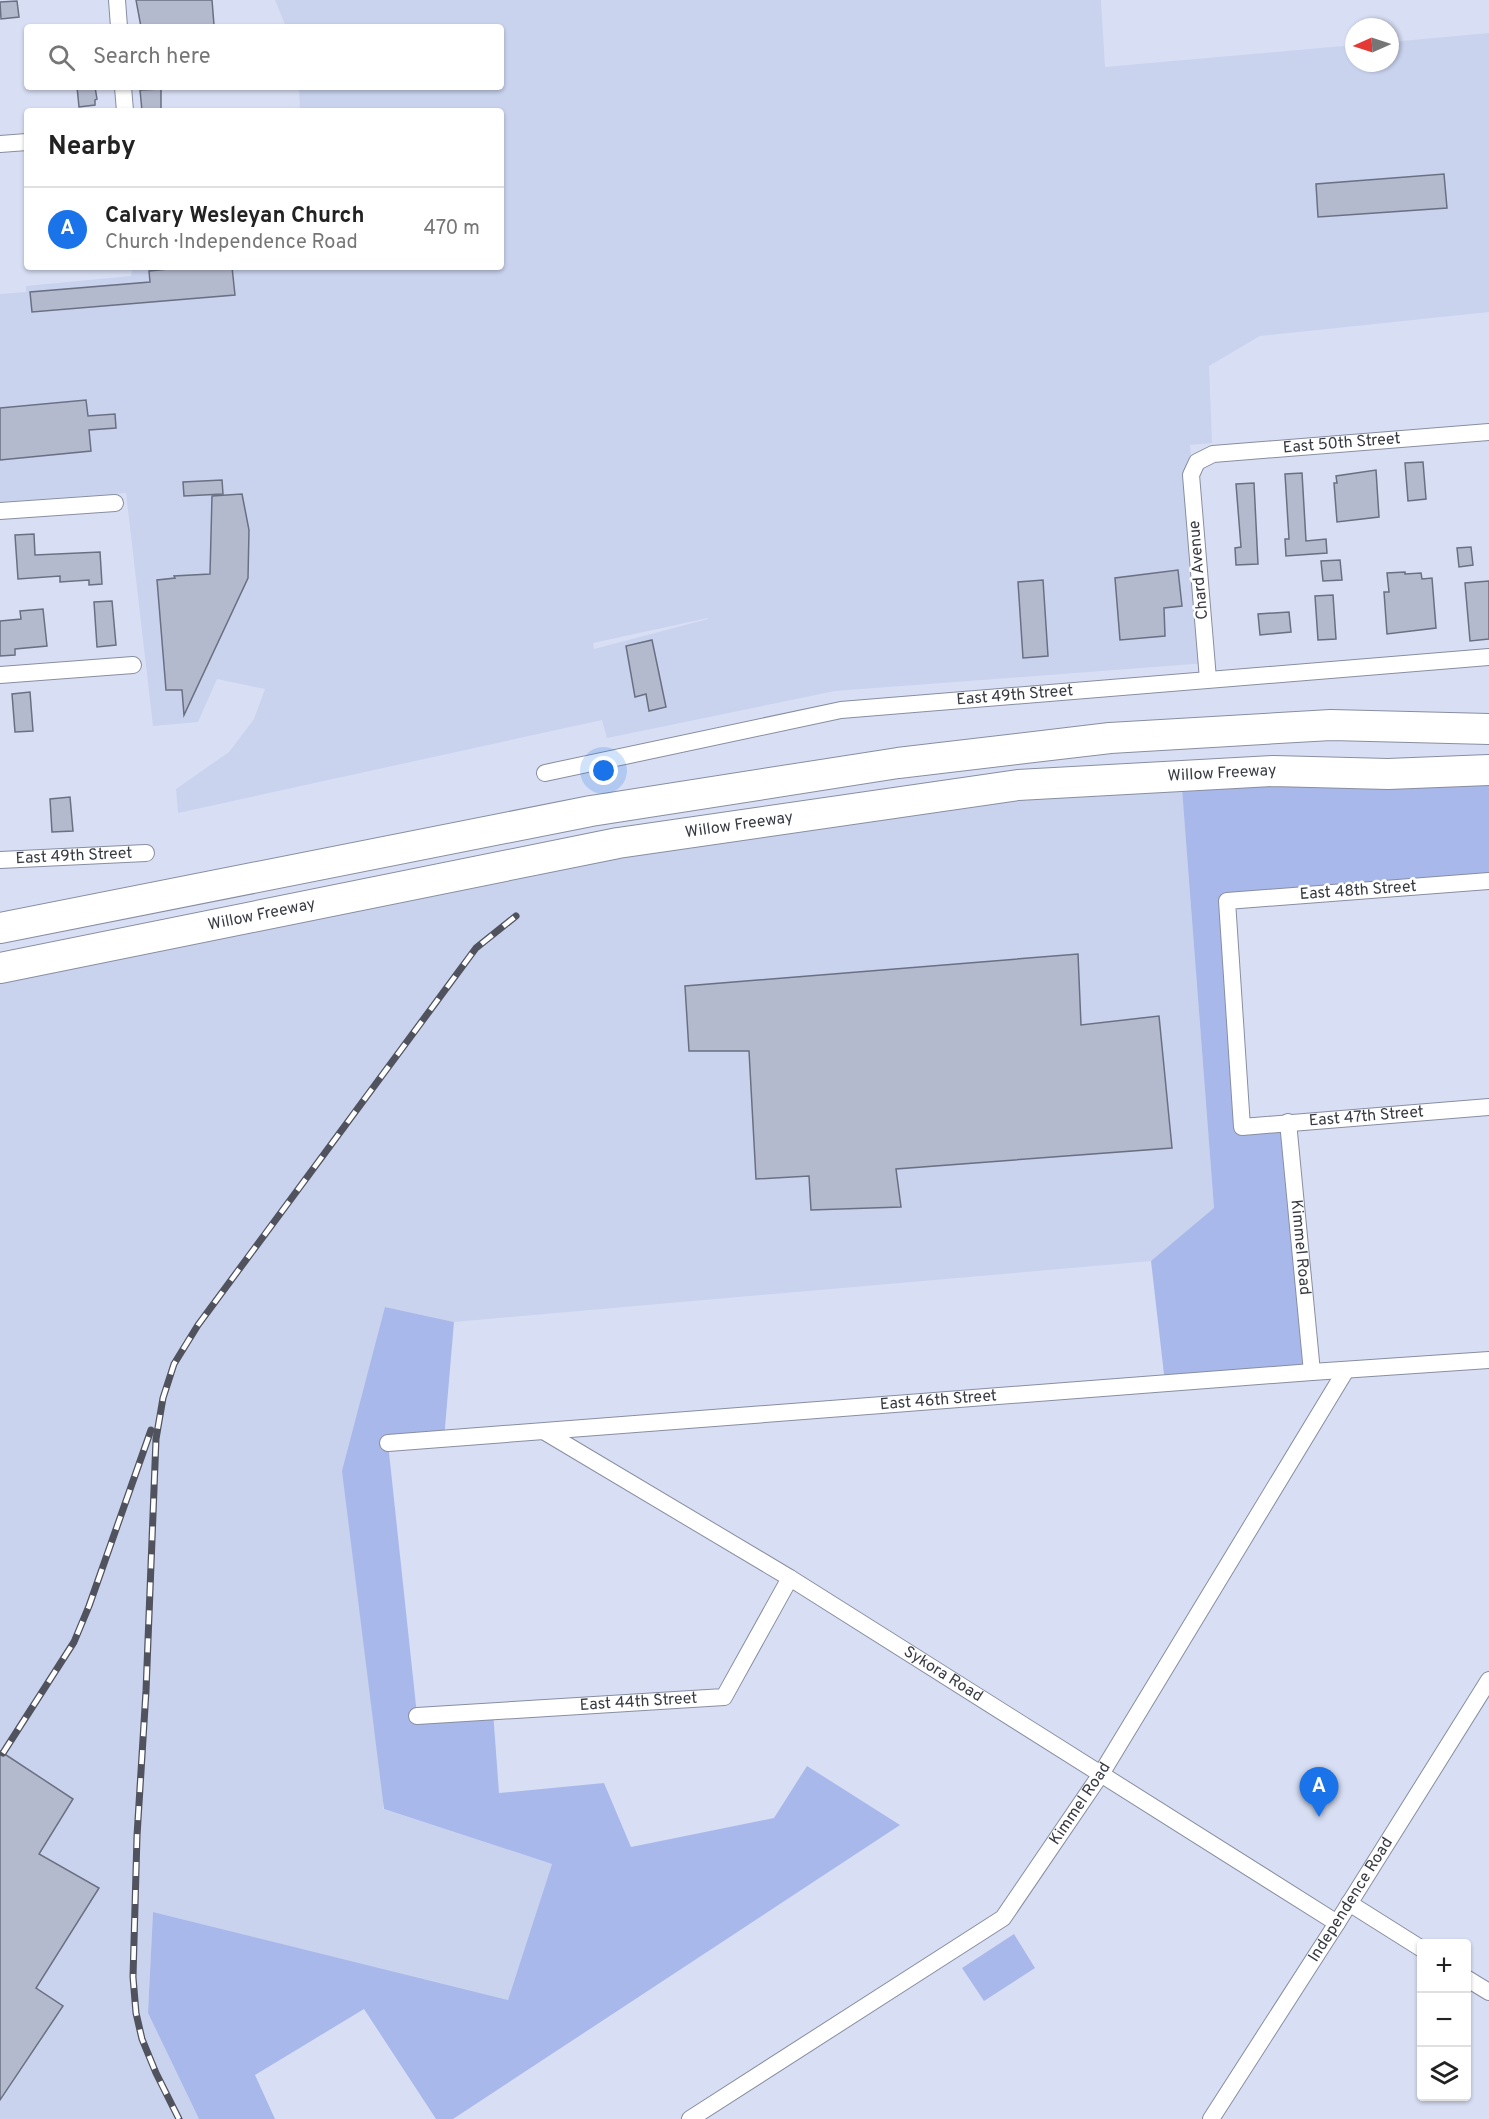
<!DOCTYPE html>
<html lang="en">
<head>
<meta charset="utf-8">
<style>
  :root { --surface:#fff; --page:#f2f2f2; --text:#222; --muted:#767676; --line:#e0e0e0; --accent:#1a73e8 }
  body { margin:0; font-family:Overpass,sans-serif; background:var(--page); color:var(--text) }
  .controls { position:absolute; right:18px; bottom:18px; display:grid; overflow:hidden; border-radius:6px; box-shadow:0 2px 4px #0004 }
  .controls button { width:54px; height:54px; display:grid; place-items:center; padding:0; border:0; border-bottom:2px solid var(--line); background:var(--surface); color:var(--text); font:30px sans-serif }
  .compass { position:absolute; left:1345px; top:18px; width:54px; height:54px; border-radius:50%; background:var(--surface); box-shadow:0 2px 4px #0004; rotate:267deg }
  .you { position:absolute; left:604px; top:771px; width:21px; height:21px; margin:-15px; border:4px solid #fff; border-radius:50%; background:#1a73e8; box-shadow:0 0 0 9px #1a73e833 }
  .badge { display:grid; place-items:center; width:39px; height:39px; border-radius:50%; background:var(--accent); color:#fff; font-size:20px; font-weight:700 }
  .pin { position:absolute; translate:-50% -50px; filter:drop-shadow(0 2px 3px #0008) }
  .pin::after { content:''; position:absolute; top:32px; width:21px; height:18px; background:inherit; clip-path:polygon(0 0,100% 0,50% 100%) }
  .list { margin:0; padding:0; list-style:none }
  h2 { display:flex; justify-content:space-between; align-items:center; height:78px; margin:0; padding:0 24px; font-size:26px }
  h2 small { font-size:20px; font-weight:400; color:var(--muted) }
  .list li { display:grid; grid-template-columns:39px 1fr auto; gap:18px; align-items:center; box-sizing:border-box; height:84px; padding:0 24px; border-top:2px solid var(--line) }
  .list b { display:block; font-size:22px; white-space:nowrap }
  .list p { margin:0; font-size:20px; white-space:nowrap; color:var(--muted) }
  .list em { font-size:20px; font-style:normal; color:var(--muted) }
  .icon { flex:none; width:33px; height:33px; fill:none; stroke:currentColor; stroke-width:2; stroke-linecap:round; stroke-linejoin:round }
  .map { position:relative; flex:none; width:1489px; height:2119px; overflow:hidden }
  .search { position:absolute; background:var(--surface); box-shadow:0 2px 4px #0004; left:24px; top:24px; width:480px; height:66px; display:flex; align-items:center; gap:15px; box-sizing:border-box; padding:0 21px; border-radius:6px; color:var(--muted); font-size:22px }
  .panel { position:absolute; background:var(--surface); box-shadow:0 2px 4px #0004; left:24px; top:108px; width:480px; height:162px; border-radius:6px }
  .map>svg:first-child { display:block }
  .built { fill:#c9d3ee; fill-rule:evenodd }
  .green { fill:#a8b8eb }
  .building { fill:#b4bace; stroke:#6a7083; stroke-width:1.5 }
  .lines { fill:none; stroke-linecap:round; stroke-linejoin:round }
  .minor-casing { stroke:#888ea1; stroke-width:18 }
  .motorway-casing { stroke:#888ea1; stroke-width:32 }
  .minor { stroke:#fff; stroke-width:16 }
  .motorway { stroke:#fff; stroke-width:30 }
  .rail-casing { stroke:#50535d; stroke-width:7 }
  .rail { stroke:#fff; stroke-width:4.5; stroke-dasharray:14; stroke-linecap:butt }
  .labels { text-anchor:middle; dominant-baseline:central; stroke-width:5; stroke-linejoin:round; paint-order:stroke }
  .street-label { font-size:16px; fill:#373a42; stroke:#fff }
</style>
</head>
<body>
<div class="map">
<svg width="1489" height="2119" viewBox="0 0 1489 2119">
  <rect width="100%" height="100%" fill="#d8dff4"/>
  <g class="built">
    <path d="M 275,0 L 1101,0 L 1105,67 L 1354,45 L 1354,63 L 1390,63 L 1390,42 L 1489,33 L 1489,312 L 1260,336 L 1209,366 L 1212,443 L 1190,445 L 1207,663 L 835,691 L 607,738 L 602,720 L 178,813 L 176,789 L 229,752 L 254,719 L 265,689 L 217,679 L 198,722 L 153,726 L 126,493 L 0,502 L 0,294 L 26,292 L 26,286 L 131,276 L 132,270 L 165,267 L 501,267 L 501,111 L 300,111 L 299,87 L 501,87 L 501,27 L 286,27 ZM 708,618 L 708,619 L 594,649 L 593,643 Z"/>
    <path d="M 1181,776 L 1214,1209 L 1151,1261 L 454,1322 L 385,1307 L 383,1809 L 552,1864 L 508,2000 L 153,1912 L 148,2013 L 199,2119 L 0,2119 L 0,968 L 618,843 Z"/>
  </g>
  <g class="green">
    <path d="M 1181,776 L 1489,785 L 1489,881 L 1227,901 L 1242,1126 L 1288,1122 L 1312,1372 L 1165,1383 L 1151,1261 L 1214,1208 Z"/>
    <path d="M 385,1307 L 454,1322 L 444,1439 L 388,1443 L 417,1715 L 493,1711 L 499,1793 L 604,1783 L 631,1847 L 774,1818 L 807,1766 L 900,1825 L 453,2119 L 436,2119 L 364,2009 L 255,2075 L 275,2119 L 199,2119 L 148,2013 L 153,1912 L 508,2000 L 552,1864 L 384,1809 L 342,1471 Z"/>
    <path d="M 1014,1934 L 1035,1968 L 984,2001 L 962,1968 Z"/>
  </g>
  <g class="building">
    <path d="M 136,0 L 212,0 L 214,25 L 141,27 Z"/>
    <path d="M 17,1 L 19,17 L 1,19 L 0,2 Z"/>
    <path d="M 77,87 L 95,87 L 97,99 L 95,100 L 95,105 L 79,107 Z"/>
    <path d="M 161,89 L 161,111 L 142,111 L 140,90 Z"/>
    <path d="M 1444,174 L 1447,208 L 1318,217 L 1316,184 Z"/>
    <path d="M 188,267 L 232,267 L 235,295 L 32,312 L 30,292 L 150,282 L 149,271 Z"/>
    <path d="M 86,400 L 88,416 L 115,414 L 116,428 L 89,430 L 91,451 L 0,460 L 0,408 Z"/>
    <path d="M 1423,462 L 1426,499 L 1408,501 L 1405,463 Z"/>
    <path d="M 1376,470 L 1379,517 L 1337,522 L 1334,483 L 1337,483 L 1336,476 Z"/>
    <path d="M 1302,473 L 1306,541 L 1326,539 L 1327,553 L 1286,556 L 1285,539 L 1289,539 L 1285,474 Z"/>
    <path d="M 222,480 L 223,494 L 184,496 L 183,482 Z"/>
    <path d="M 1254,483 L 1258,564 L 1236,565 L 1235,548 L 1241,547 L 1236,484 Z"/>
    <path d="M 242,494 L 249,530 L 248,578 L 184,715 L 182,690 L 166,690 L 157,580 L 175,578 L 174,576 L 210,574 L 212,496 Z"/>
    <path d="M 34,534 L 35,555 L 100,552 L 102,584 L 89,585 L 89,580 L 60,582 L 60,576 L 18,579 L 15,535 Z"/>
    <path d="M 1471,547 L 1473,565 L 1459,567 L 1457,548 Z"/>
    <path d="M 1340,560 L 1342,580 L 1323,581 L 1321,561 Z"/>
    <path d="M 1178,570 L 1182,606 L 1164,608 L 1165,636 L 1120,640 L 1115,578 Z"/>
    <path d="M 1405,572 L 1405,574 L 1421,573 L 1422,579 L 1432,578 L 1436,628 L 1387,634 L 1384,592 L 1389,592 L 1387,573 Z"/>
    <path d="M 1043,580 L 1048,656 L 1023,658 L 1018,582 Z"/>
    <path d="M 1489,581 L 1489,639 L 1470,641 L 1465,583 Z"/>
    <path d="M 1333,595 L 1336,639 L 1318,640 L 1315,596 Z"/>
    <path d="M 112,601 L 116,645 L 97,647 L 94,602 Z"/>
    <path d="M 43,609 L 47,646 L 15,649 L 15,655 L 0,656 L 0,621 L 21,619 L 20,611 Z"/>
    <path d="M 1289,612 L 1291,632 L 1260,635 L 1258,614 Z"/>
    <path d="M 652,640 L 666,707 L 649,711 L 646,694 L 635,697 L 626,646 Z"/>
    <path d="M 30,692 L 33,731 L 15,732 L 12,694 Z"/>
    <path d="M 70,797 L 73,831 L 52,832 L 50,799 Z"/>
    <path d="M 1078,954 L 1081,1025 L 1159,1016 L 1172,1148 L 896,1169 L 901,1207 L 811,1210 L 809,1176 L 756,1179 L 749,1051 L 689,1051 L 685,986 Z"/>
    <path d="M 0,1751 L 73,1799 L 39,1854 L 99,1888 L 36,1988 L 63,2006 L 0,2100 Z"/>
  </g>
  <g class="lines">
    <defs>
      <g id="minor">
        <path d="M 117,0 L 119,27"/>
        <path d="M 123,87 L 125,111"/>
        <path d="M 0,144 L 27,142"/>
        <path d="M 0,511 L 115,503"/>
        <path d="M 0,675 L 133,665"/>
        <path id="s1" d="M 1208,679 L 1191,475 L 1197,462 L 1213,454 L 1489,432"/>
        <path id="s2" d="M 545,773 L 841,710 L 1489,657"/>
        <path id="s3" d="M 0,860 L 146,853"/>
        <path id="s4" d="M 1489,881 L 1227,901 L 1242,1127 L 1489,1107"/>
        <path id="s5" d="M 1288,1122 L 1312,1372"/>
        <path id="s6" d="M 545,1432 L 790,1578 L 1337,1923"/>
        <path id="s7" d="M 388,1443 L 1312,1372 L 1489,1360"/>
        <path id="s8" d="M 417,1716 L 724,1697 L 790,1578"/>
        <path d="M 1349,1903 L 1422,1949"/>
        <path d="M 1466,1978 L 1489,1992"/>
        <path id="s9" d="M 690,2119 L 1003,1918 L 1101,1774 L 1346,1370"/>
        <path id="s10" d="M 1211,2119 L 1337,1923 L 1489,1680"/>
      </g>
      <g id="motorway">
        <path d="M 0,928 L 591,811 L 898,763 L 1110,738 L 1331,725 L 1489,729"/>
        <path id="s11" d="M 0,968 L 618,843 L 1018,785 L 1273,771 L 1388,774 L 1489,770"/>
      </g>
    </defs>
    <use href="#minor" class="minor-casing"/>
    <use href="#motorway" class="motorway-casing"/>
    <use href="#minor" class="minor"/>
    <use href="#motorway" class="motorway"/>
    <defs>
      <g id="rail">
        <path d="M 3,1753 L 74,1642 L 89,1606 L 151,1430"/>
        <path d="M 179,2119 L 156,2073 L 142,2039 L 136,2013 L 133,1977 L 137,1836 L 146,1691 L 156,1439 L 163,1398 L 174,1364 L 198,1325 L 476,948 L 516,916"/>
      </g>
    </defs>
    <use href="#rail" class="rail-casing"/>
    <use href="#rail" class="rail"/>
  </g>
  <g class="labels">
    <g class="street-label">
      <text stroke="none"><textPath href="#s1" startOffset="366">East 50th Street</textPath></text>
      <text transform="translate(1199 570) rotate(-95)">Chard Avenue</text>
      <text stroke="none"><textPath href="#s2" startOffset="477">East 49th Street</textPath></text>
      <text stroke="none"><textPath href="#s11" startOffset="1239">Willow Freeway</textPath></text>
      <text stroke="none"><textPath href="#s11" startOffset="753">Willow Freeway</textPath></text>
      <text stroke="none"><textPath href="#s3" startOffset="74">East 49th Street</textPath></text>
      <text transform="translate(1358 891) rotate(-4)">East 48th Street</text>
      <text stroke="none"><textPath href="#s11" startOffset="267">Willow Freeway</textPath></text>
      <text stroke="none"><textPath href="#s4" startOffset="614">East 47th Street</textPath></text>
      <text stroke="none"><textPath href="#s5" startOffset="126">Kimmel Road</textPath></text>
      <text stroke="none"><textPath href="#s7" startOffset="552">East 46th Street</textPath></text>
      <text stroke="none"><textPath href="#s6" startOffset="466">Sykora Road</textPath></text>
      <text stroke="none"><textPath href="#s8" startOffset="222">East 44th Street</textPath></text>
      <text stroke="none"><textPath href="#s9" startOffset="510">Kimmel Road</textPath></text>
      <text stroke="none"><textPath href="#s10" startOffset="260">Independence Road</textPath></text>
    </g>
  </g>
</svg>
<div class="controls">
<button>+</button>
<button>−</button>
<button><svg class="icon" aria-label="layers" viewBox="0 0 24 24"><path d="M12 4l9 5-9 5-9-5zM3 14l9 5 9-5"/></svg></button>
</div>
<svg class="compass" viewBox="-18 -18 36 36"><path d="M0-13l5 13h-10z" fill="#e53935"/><path d="M0 13l5-13h-10z" fill="#767676"/></svg>
<div class="you"></div>
<div class="pin badge" style="left:1319px;top:1817px">A</div>
<div class="search"><svg class="icon" aria-label="search" viewBox="0 0 24 24"><circle cx="10" cy="10" r="6"/><path d="M15 15l6 6"/></svg>Search here</div>
<section class="panel">
<h2>Nearby<small></small></h2>
<ul class="list">
<li><span class="badge">A</span><div><b>Calvary Wesleyan Church</b><p>Church · Independence Road</p></div><em>470 m</em></li>
</ul>
</section>
</div>
</body>
</html>
